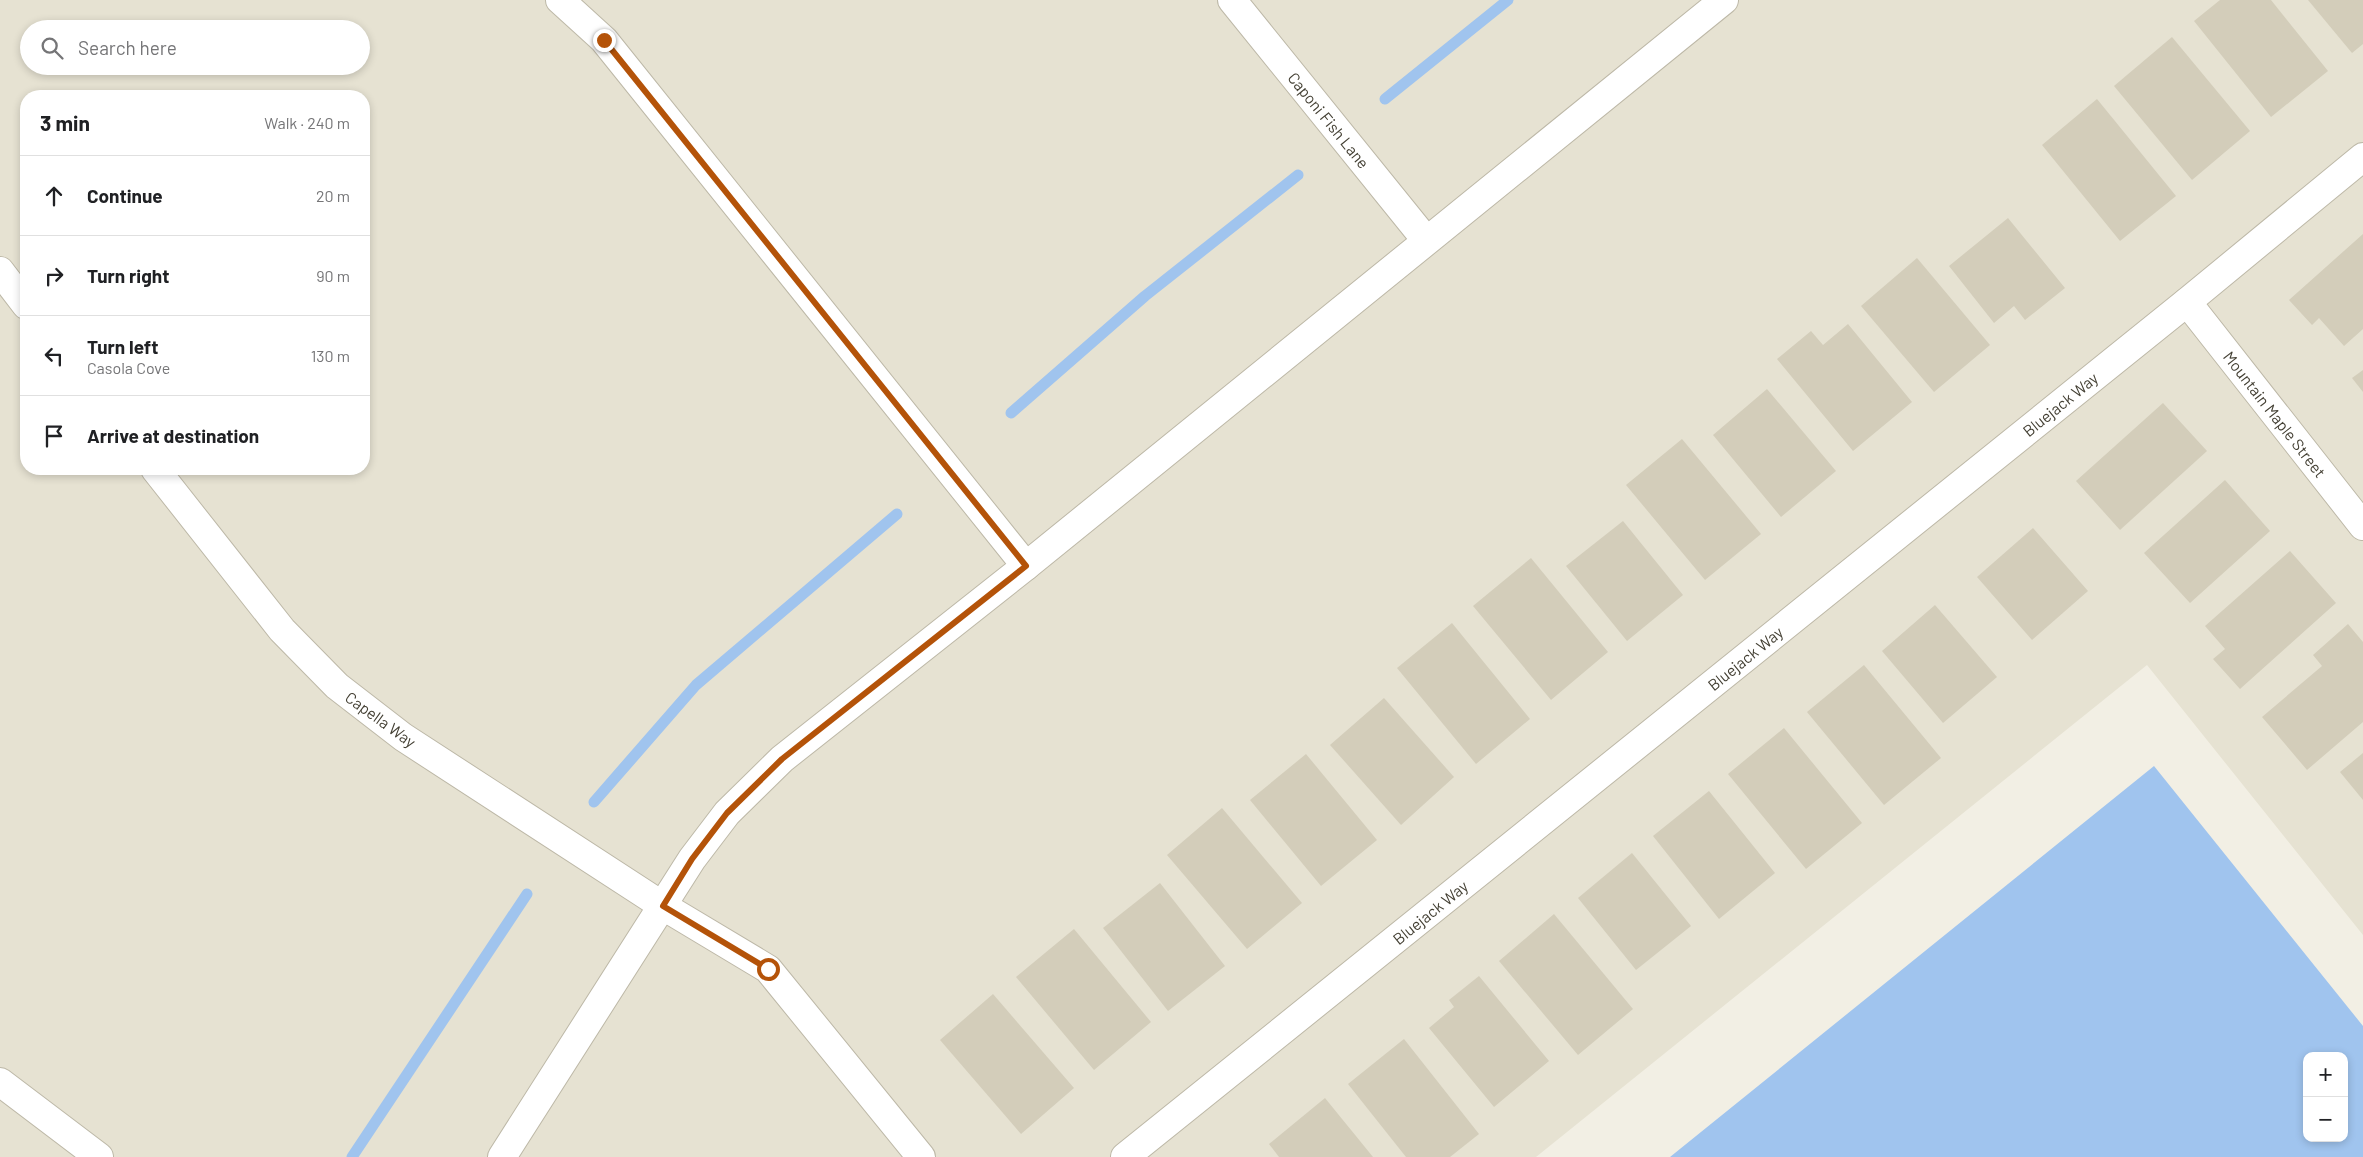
<!DOCTYPE html>
<html lang="en">
<head>
<meta charset="utf-8">
<style>
  :root { --surface:#fff; --page:#f6f6f6; --text:#202124; --muted:#757577; --line:#e0e0e0 }
  body { margin:0; font-family:Barlow,sans-serif; background:var(--page); color:var(--text) }
  .controls { position:absolute; right:15px; bottom:15px; display:grid; overflow:hidden; border-radius:10px; box-shadow:0 2px 8px #0003 }
  .controls button { width:45px; height:45px; display:grid; place-items:center; padding:0; border:0; border-bottom:1px solid var(--line); background:var(--surface); color:var(--text); font:25px sans-serif }
  .stop { position:absolute; width:15px; height:15px; margin:-11px; border:4px solid #b45309; border-radius:50%; background:#fff }
  .stop.end { background:#b45309; border-color:#fff; box-shadow:0 1px 5px #0008 }
  .list { margin:0; padding:0; list-style:none }
  h2 { display:flex; justify-content:space-between; align-items:center; height:65px; margin:0; padding:0 20px; font-size:21px }
  h2 small { font-size:16px; font-weight:400; color:var(--muted) }
  .list li { display:grid; grid-template-columns:32px 1fr auto; gap:15px; align-items:center; box-sizing:border-box; height:80px; padding:0 20px; border-top:1px solid var(--line) }
  .list b { display:block; font-size:19px; white-space:nowrap }
  .list p { margin:0; font-size:16px; white-space:nowrap; color:var(--muted) }
  .list em { font-size:16px; font-style:normal; color:var(--muted) }
  .icon { flex:none; width:28px; height:28px; fill:none; stroke:currentColor; stroke-width:2; stroke-linecap:round; stroke-linejoin:round }
  .map { position:relative; flex:none; width:2363px; height:1157px; overflow:hidden }
  .search { position:absolute; background:var(--surface); box-shadow:0 2px 8px #0003; left:20px; top:20px; width:350px; height:55px; display:flex; align-items:center; gap:12px; box-sizing:border-box; padding:0 18px; border-radius:28px; color:var(--muted); font-size:19px }
  .panel { position:absolute; background:var(--surface); box-shadow:0 2px 8px #0003; left:20px; top:90px; width:350px; height:385px; border-radius:20px }
  .map>svg:first-child { display:block }
  .residential { fill:#e6e2d2; fill-rule:evenodd }
  .water { fill:#a0c4ee; fill-rule:evenodd }
  .lines { fill:none; stroke-linecap:round; stroke-linejoin:round }
  .stream { stroke:#a0c4ee; stroke-width:11 }
  .building { fill:#d3cdba }
  .minor-casing { stroke:#bdb8a7; stroke-width:30 }
  .minor { stroke:#fff; stroke-width:28 }
  .route { stroke:#b45309; stroke-width:6 }
  .labels { text-anchor:middle; dominant-baseline:central; stroke-width:4; stroke-linejoin:round; paint-order:stroke }
  .street-label { font-size:16px; fill:#444034; stroke:#fff }
</style>
</head>
<body>
<div class="map">
<svg width="2363" height="1157" viewBox="0 0 2363 1157">
  <rect width="100%" height="100%" fill="#f2efe4"/>
  <path class="residential" d="M 0,0 L 2363,0 L 2363,935 L 2147,665 L 1536,1157 L 0,1157 ZM 29,29 L 361,29 L 361,66 L 29,66 ZM 26,96 L 364,96 L 364,469 L 26,469 Z"/>
  <path class="water" d="M 2154,766 L 2363,1026 L 2363,1157 L 1670,1157 ZM 2307,1056 L 2344,1056 L 2344,1138 L 2307,1138 Z"/>
  <g class="lines">
    <g class="stream">
      <path d="M 1385,99 L 1508,0"/>
      <path d="M 1011,413 L 1145,296 L 1298,175"/>
      <path d="M 594,802 L 696,685 L 897,514"/>
      <path d="M 352,1157 L 527,894"/>
    </g>
  </g>
  <g class="building">
    <path d="M 2220,0 L 2271,0 L 2328,71 L 2271,117 L 2194,21 Z"/>
    <path d="M 2308,0 L 2363,0 L 2363,44 L 2352,53 Z"/>
    <path d="M 2172,37 L 2250,131 L 2192,180 L 2114,86 Z"/>
    <path d="M 2097,99 L 2176,196 L 2120,241 L 2042,145 Z"/>
    <path d="M 2008,218 L 2065,288 L 2025,320 L 2014,306 L 1994,323 L 1949,266 Z"/>
    <path d="M 2363,234 L 2363,329 L 2344,346 L 2319,318 L 2312,325 L 2289,300 Z"/>
    <path d="M 1917,258 L 1990,345 L 1934,392 L 1861,306 Z"/>
    <path d="M 1848,324 L 1912,402 L 1853,451 L 1777,359 L 1811,331 L 1823,345 Z"/>
    <path d="M 2363,370 L 2363,392 L 2352,378 Z"/>
    <path d="M 1767,389 L 1836,471 L 1781,517 L 1713,435 Z"/>
    <path d="M 2163,403 L 2207,451 L 2120,530 L 2076,481 Z"/>
    <path d="M 1682,439 L 1761,534 L 1705,580 L 1626,485 Z"/>
    <path d="M 2225,480 L 2270,531 L 2190,603 L 2144,553 Z"/>
    <path d="M 1623,521 L 1683,595 L 1627,641 L 1566,566 Z"/>
    <path d="M 2033,528 L 2088,591 L 2032,640 L 1977,577 Z"/>
    <path d="M 2290,551 L 2336,603 L 2240,689 L 2213,659 L 2225,649 L 2205,626 Z"/>
    <path d="M 1531,558 L 1608,652 L 1551,700 L 1473,606 Z"/>
    <path d="M 1935,605 L 1997,677 L 1943,723 L 1882,651 Z"/>
    <path d="M 1452,623 L 1530,719 L 1476,764 L 1397,668 Z"/>
    <path d="M 2348,624 L 2363,642 L 2363,722 L 2307,770 L 2262,717 L 2322,666 L 2313,655 Z"/>
    <path d="M 1864,665 L 1941,758 L 1884,805 L 1807,712 Z"/>
    <path d="M 1384,698 L 1454,777 L 1401,825 L 1330,745 Z"/>
    <path d="M 1784,728 L 1862,823 L 1806,869 L 1728,774 Z"/>
    <path d="M 2363,753 L 2363,800 L 2340,772 Z"/>
    <path d="M 1306,754 L 1377,840 L 1321,886 L 1250,800 Z"/>
    <path d="M 1709,791 L 1775,873 L 1719,919 L 1653,836 Z"/>
    <path d="M 1222,808 L 1302,903 L 1247,949 L 1167,855 Z"/>
    <path d="M 1632,853 L 1691,926 L 1636,970 L 1578,898 Z"/>
    <path d="M 1160,883 L 1225,966 L 1168,1011 L 1103,928 Z"/>
    <path d="M 1554,914 L 1633,1009 L 1578,1055 L 1499,961 Z"/>
    <path d="M 1074,929 L 1151,1022 L 1094,1070 L 1016,977 Z"/>
    <path d="M 1479,976 L 1549,1061 L 1494,1107 L 1429,1028 L 1454,1007 L 1449,1000 Z"/>
    <path d="M 993,994 L 1074,1088 L 1021,1134 L 940,1040 Z"/>
    <path d="M 1404,1039 L 1479,1134 L 1450,1157 L 1406,1157 L 1348,1084 Z"/>
    <path d="M 1325,1098 L 1373,1157 L 1279,1157 L 1269,1144 Z"/>
  </g>
  <g class="lines">
    <defs>
      <g id="minor">
        <path d="M 560,0 L 604,40 L 1026,566"/>
        <path d="M 1232,0 L 1426,240"/>
        <path d="M 0,271 L 26,305"/>
        <path d="M 2187,302 L 2363,526"/>
        <path d="M 155,469 L 282,630 L 337,686 L 403,737 L 663,906 L 768,969 L 921,1157"/>
        <path d="M 0,1082 L 99,1157"/>
        <path d="M 502,1157 L 692,859 L 727,813 L 782,759 L 1026,566 L 1724,0"/>
        <path d="M 1125,1157 L 2187,302 L 2363,157"/>
      </g>
    </defs>
    <use href="#minor" class="minor-casing"/>
    <use href="#minor" class="minor"/>
  </g>
  <g class="lines">
    <path class="route" d="M 604,40 L 1026,566 L 782,759 L 727,813 L 692,859 L 663,906 L 768,969"/>
  </g>
  <g class="labels">
    <g class="street-label">
      <text transform="translate(1329 120) rotate(51)">Caponi Fish Lane</text>
      <text transform="translate(2060 404) rotate(-39)">Bluejack Way</text>
      <text transform="translate(2275 414) rotate(52)">Mountain Maple Street</text>
      <text transform="translate(1745 658) rotate(-39)">Bluejack Way</text>
      <text transform="translate(381 719) rotate(36)">Capella Way</text>
      <text transform="translate(1430 912) rotate(-39)">Bluejack Way</text>
    </g>
  </g>
</svg>
<div class="controls">
<button>+</button>
<button>−</button>
</div>
<div class="stop" style="left:768px;top:969px"></div>
<div class="stop end" style="left:604px;top:40px"></div>
<div class="search"><svg class="icon" aria-label="search" viewBox="0 0 24 24"><circle cx="10" cy="10" r="6"/><path d="M15 15l6 6"/></svg>Search here</div>
<section class="panel">
<h2>3 min<small>Walk · 240 m</small></h2>
<ul class="list">
<li><svg class="icon" aria-label="ahead" viewBox="0 0 24 24"><path d="M12 20V5M6 11l6-6 6 6"/></svg><div><b>Continue</b></div><em>20 m</em></li>
<li><svg class="icon" aria-label="right" viewBox="0 0 24 24"><path d="M7 20v-9h11M14 6l5 5-5 5"/></svg><div><b>Turn right</b></div><em>90 m</em></li>
<li><svg class="icon" aria-label="left" viewBox="0 0 24 24"><path d="M17 20v-9H6M10 6l-5 5 5 5"/></svg><div><b>Turn left</b><p>Casola Cove</p></div><em>130 m</em></li>
<li><svg class="icon" aria-label="arrive" viewBox="0 0 24 24"><path d="M6 21V4h12l-3 4 3 4H6"/></svg><div><b>Arrive at destination</b></div></li>
</ul>
</section>
</div>
</body>
</html>
